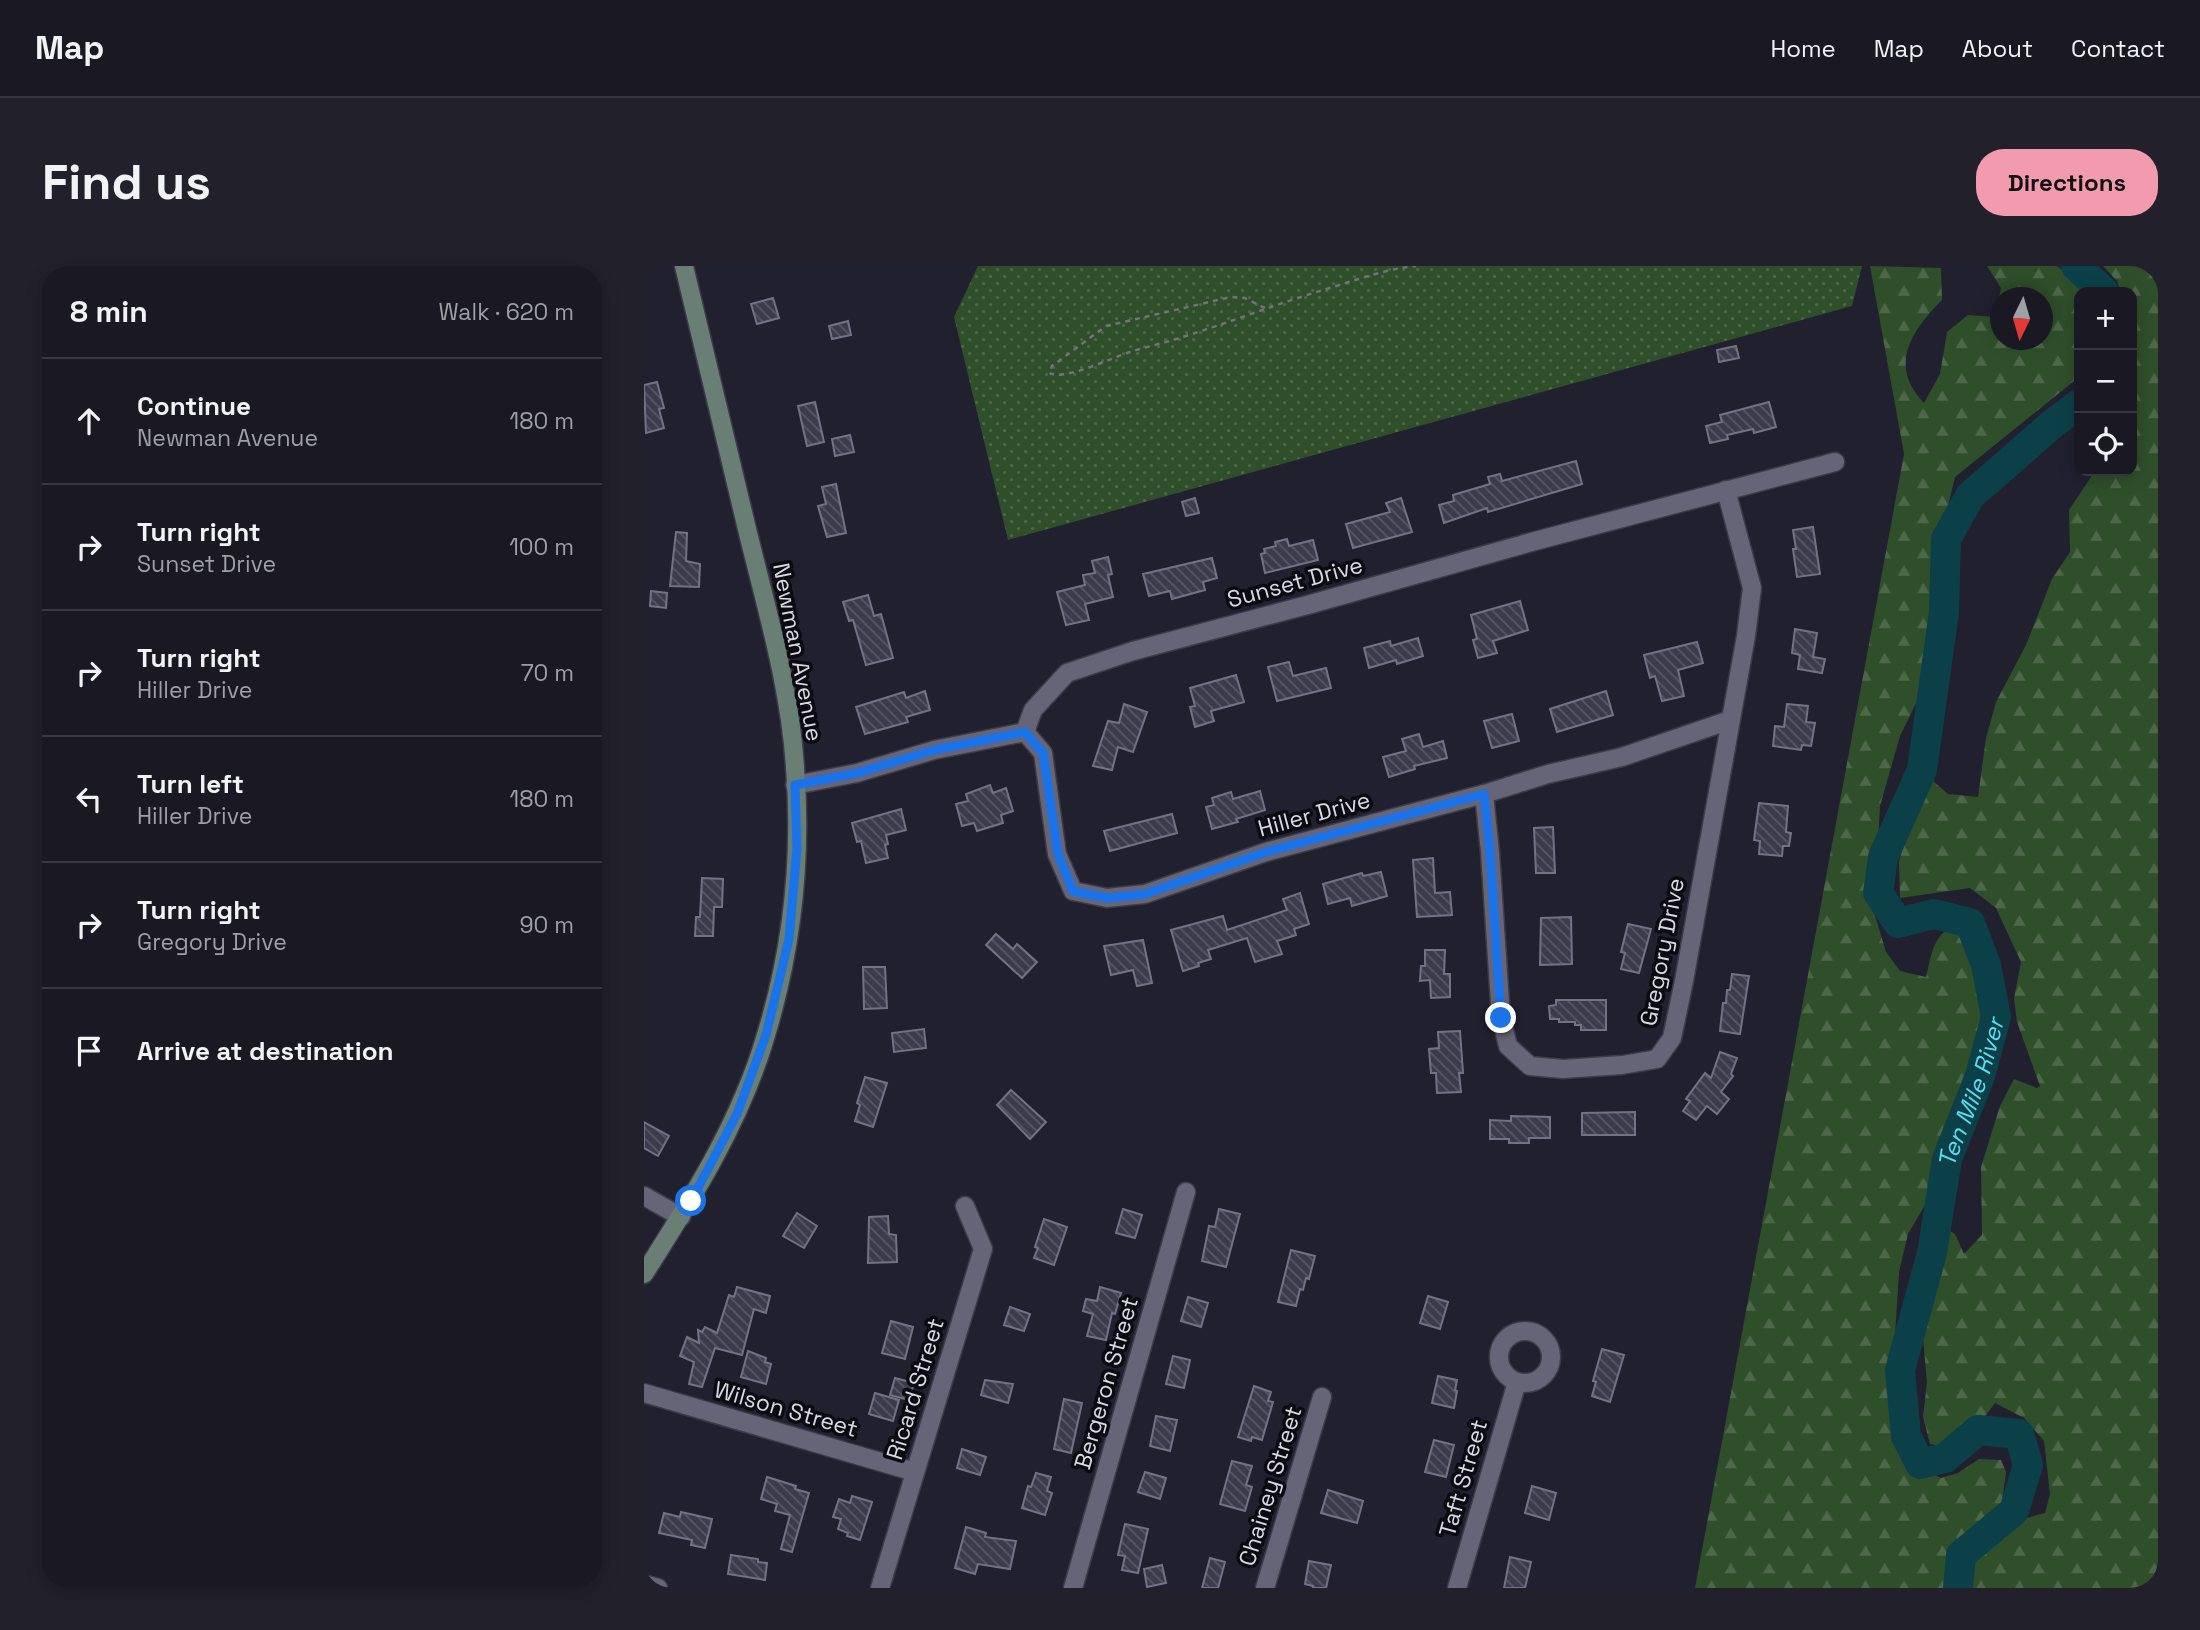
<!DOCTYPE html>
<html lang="en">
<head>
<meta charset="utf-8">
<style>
  :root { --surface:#191823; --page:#22212b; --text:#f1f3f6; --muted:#9fa0a6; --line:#373741; --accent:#f29aae }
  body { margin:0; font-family:"Space Grotesk",sans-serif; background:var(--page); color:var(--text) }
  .controls { position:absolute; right:21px; top:21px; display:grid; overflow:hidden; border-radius:14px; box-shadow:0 4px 18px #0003 }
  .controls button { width:63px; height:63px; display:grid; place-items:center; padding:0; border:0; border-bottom:2px solid var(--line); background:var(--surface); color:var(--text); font:35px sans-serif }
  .compass { position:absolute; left:1346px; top:21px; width:63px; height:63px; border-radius:50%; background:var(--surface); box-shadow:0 4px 18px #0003; rotate:185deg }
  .stop { position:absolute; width:21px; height:21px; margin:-16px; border:5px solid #1a73e8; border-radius:50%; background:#fff }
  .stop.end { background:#1a73e8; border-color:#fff; box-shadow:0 2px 7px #0008 }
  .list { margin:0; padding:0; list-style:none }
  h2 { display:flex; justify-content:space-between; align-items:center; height:91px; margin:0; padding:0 28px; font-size:30px }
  h2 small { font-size:23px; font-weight:400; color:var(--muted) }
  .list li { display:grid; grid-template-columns:46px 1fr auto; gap:21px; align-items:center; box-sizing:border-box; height:126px; padding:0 28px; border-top:2px solid var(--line) }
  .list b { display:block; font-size:26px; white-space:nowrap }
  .list p { margin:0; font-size:23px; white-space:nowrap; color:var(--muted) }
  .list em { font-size:23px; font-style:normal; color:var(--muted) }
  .icon { flex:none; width:38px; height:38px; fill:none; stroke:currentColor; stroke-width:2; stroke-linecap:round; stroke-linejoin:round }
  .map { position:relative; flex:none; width:1514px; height:1322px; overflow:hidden; border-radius:28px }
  header { display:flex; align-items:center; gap:42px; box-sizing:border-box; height:98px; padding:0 35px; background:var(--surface); border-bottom:2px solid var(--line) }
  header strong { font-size:33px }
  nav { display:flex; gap:38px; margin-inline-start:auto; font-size:24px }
  .intro { display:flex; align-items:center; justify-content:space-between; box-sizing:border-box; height:168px; padding:0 42px }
  h1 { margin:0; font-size:49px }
  .button { padding:18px 32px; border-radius:28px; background:var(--accent); color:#111; font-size:24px; font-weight:700 }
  main { display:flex; gap:42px; padding:0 42px }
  aside { flex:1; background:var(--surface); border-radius:28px; box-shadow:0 4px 18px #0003 }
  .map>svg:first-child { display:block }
  .grass { fill:url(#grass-dots) }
  .forest { fill:url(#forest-firs); fill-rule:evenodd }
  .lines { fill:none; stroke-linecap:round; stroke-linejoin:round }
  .river { stroke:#0c4048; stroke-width:30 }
  .building { fill:url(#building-back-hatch); stroke:#737285; stroke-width:2 }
  .street-casing { stroke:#3c3b48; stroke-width:21 }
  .secondary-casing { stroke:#3c3b48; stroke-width:21 }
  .path { stroke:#72727f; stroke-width:2.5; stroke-dasharray:5 5; stroke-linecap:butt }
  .street { stroke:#666578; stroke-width:18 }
  .secondary { stroke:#697e75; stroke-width:18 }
  .route { stroke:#1a73e8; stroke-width:9 }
  .labels { text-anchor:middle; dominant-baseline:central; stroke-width:7; stroke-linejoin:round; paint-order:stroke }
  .street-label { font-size:23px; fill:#d9d9e4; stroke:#0b0a11 }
  .water-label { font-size:24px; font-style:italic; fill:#56def2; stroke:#0b0a11 }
</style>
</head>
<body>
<header>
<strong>Map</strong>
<nav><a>Home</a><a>Map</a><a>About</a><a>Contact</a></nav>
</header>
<div class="intro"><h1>Find us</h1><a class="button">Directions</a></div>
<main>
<aside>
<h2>8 min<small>Walk · 620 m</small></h2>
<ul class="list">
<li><svg class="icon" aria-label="ahead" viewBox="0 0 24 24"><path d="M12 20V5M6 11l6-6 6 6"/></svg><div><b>Continue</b><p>Newman Avenue</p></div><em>180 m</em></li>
<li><svg class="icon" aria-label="right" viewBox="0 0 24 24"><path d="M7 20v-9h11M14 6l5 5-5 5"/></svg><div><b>Turn right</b><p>Sunset Drive</p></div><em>100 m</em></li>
<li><svg class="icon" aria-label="right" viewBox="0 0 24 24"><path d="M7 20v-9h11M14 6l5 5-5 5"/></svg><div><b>Turn right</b><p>Hiller Drive</p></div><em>70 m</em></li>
<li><svg class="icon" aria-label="left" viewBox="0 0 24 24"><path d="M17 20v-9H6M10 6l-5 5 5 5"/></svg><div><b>Turn left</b><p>Hiller Drive</p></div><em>180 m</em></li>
<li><svg class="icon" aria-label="right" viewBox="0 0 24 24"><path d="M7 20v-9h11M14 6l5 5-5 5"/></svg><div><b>Turn right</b><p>Gregory Drive</p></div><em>90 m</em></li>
<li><svg class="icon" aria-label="arrive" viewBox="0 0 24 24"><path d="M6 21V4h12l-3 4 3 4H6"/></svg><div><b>Arrive at destination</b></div></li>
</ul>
</aside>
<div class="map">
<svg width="1514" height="1322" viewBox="0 0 1514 1322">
  <defs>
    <pattern id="grass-dots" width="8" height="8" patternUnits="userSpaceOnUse" patternTransform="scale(1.75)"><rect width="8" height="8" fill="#2f4f2a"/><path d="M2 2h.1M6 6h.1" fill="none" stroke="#4d6849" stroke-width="1.8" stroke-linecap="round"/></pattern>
    <pattern id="forest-firs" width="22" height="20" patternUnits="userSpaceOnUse" patternTransform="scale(1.75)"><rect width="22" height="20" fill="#2f4f2a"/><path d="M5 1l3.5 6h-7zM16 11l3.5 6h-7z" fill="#4d6849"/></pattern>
    <pattern id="building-back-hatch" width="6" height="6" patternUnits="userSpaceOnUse" patternTransform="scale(1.75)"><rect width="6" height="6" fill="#3c3b4c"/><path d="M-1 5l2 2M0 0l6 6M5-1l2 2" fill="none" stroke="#585766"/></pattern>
  </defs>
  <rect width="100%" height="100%" fill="#21202f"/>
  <path class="grass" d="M 334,0 L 1218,0 L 1208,40 L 364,274 L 310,51 Z"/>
  <path class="forest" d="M 1226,0 L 1297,2 L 1298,34 C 1267,65 1244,100 1280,137 L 1296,108 L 1303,66 L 1324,49 L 1351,51 L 1357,22 L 1343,0 L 1413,0 L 1424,9 L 1440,26 L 1435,26 L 1435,111 L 1311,211 L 1290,298 L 1284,413 L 1256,470 L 1236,540 L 1230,646 L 1242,686 L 1256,705 L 1282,711 C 1288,688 1288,668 1314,658 L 1335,676 L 1344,708 L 1343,744 L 1305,877 L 1284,934 L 1264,968 L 1255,1006 L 1250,1086 L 1262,1111 L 1259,1179 L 1269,1198 L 1297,1212 L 1314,1207 L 1335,1193 L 1357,1194 L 1362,1206 L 1358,1236 C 1341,1251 1323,1258 1328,1283 L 1347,1282 L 1372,1255 L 1401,1247 L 1406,1228 L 1400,1175 L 1380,1152 L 1351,1137 L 1316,1184 L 1286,1178 L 1279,1151 L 1283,1116 L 1278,1061 L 1288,978 L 1306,965 L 1311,968 L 1320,988 L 1338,969 L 1337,901 L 1356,840 L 1370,813 L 1393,822 L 1396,820 L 1373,756 L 1370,732 L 1377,696 L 1352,642 L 1326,622 L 1256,632 L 1255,596 L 1271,534 L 1282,509 L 1304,528 L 1334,531 L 1342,472 L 1352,436 L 1382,379 L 1408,313 L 1426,286 L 1425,244 L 1451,205 L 1488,205 L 1488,126 L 1493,106 L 1488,63 L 1488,26 L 1477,26 L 1473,15 L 1459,0 L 1514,0 L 1514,1322 L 1051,1322 L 1260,188 ZM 1356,32 L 1398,32 L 1398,74 L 1356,74 Z"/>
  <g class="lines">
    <g class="river">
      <path d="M 1432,0 L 1460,26"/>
      <path id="s1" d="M 1314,1322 L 1317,1289 L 1370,1245 L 1384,1199 L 1375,1168 L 1334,1164 L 1301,1192 L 1276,1198 L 1262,1170 L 1256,1104 L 1288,987 L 1303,893 L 1336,810 L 1352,751 L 1342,699 L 1326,657 L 1290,648 L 1254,657 L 1234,627 L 1239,591 L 1278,504 L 1300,346 L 1302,273 L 1326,230 L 1406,160 L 1435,138"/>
    </g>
  </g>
  <g class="building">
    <path d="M 129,32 L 135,52 L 113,58 L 107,38 Z"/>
    <path d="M 204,55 L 207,69 L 188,73 L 185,60 Z"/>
    <path d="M 1092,80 L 1095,92 L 1075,96 L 1073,84 Z"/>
    <path d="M 13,116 L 20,142 L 15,143 L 20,162 L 2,167 L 0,119 Z"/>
    <path d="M 171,136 L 180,176 L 163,180 L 154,140 Z"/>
    <path d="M 1125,136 L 1132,161 L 1110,167 L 1109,163 L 1083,169 L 1084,173 L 1066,177 L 1062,160 L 1078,156 L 1076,149 Z"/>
    <path d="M 206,169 L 210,186 L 191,190 L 188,173 Z"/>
    <path d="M 932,195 L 938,218 L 844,246 L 843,242 L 800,257 L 795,239 L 810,235 L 809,229 L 846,218 L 844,211 L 856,208 L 858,215 Z"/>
    <path d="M 192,218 L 202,267 L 183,271 L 174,240 L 182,238 L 178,221 Z"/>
    <path d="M 551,232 L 555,247 L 542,250 L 538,236 Z"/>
    <path d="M 757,232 L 768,266 L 709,282 L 702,258 L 746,246 L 742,237 Z"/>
    <path d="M 1169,261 L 1176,308 L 1153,311 L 1149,283 L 1152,283 L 1149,264 Z"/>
    <path d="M 32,266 L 43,267 L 42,295 L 56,298 L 55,321 L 26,320 Z"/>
    <path d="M 643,273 L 645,280 L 669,274 L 674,294 L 621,307 L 617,288 L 621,287 L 620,283 L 632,280 L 631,276 Z"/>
    <path d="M 464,291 L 468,308 L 464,309 L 469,331 L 441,338 L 445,354 L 422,359 L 413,326 L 441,319 L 439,309 L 451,307 L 448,295 Z"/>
    <path d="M 568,292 L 573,312 L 559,316 L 561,324 L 528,333 L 526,325 L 505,330 L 499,308 Z"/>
    <path d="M 7,325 L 23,327 L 22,342 L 6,340 Z"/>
    <path d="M 224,329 L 230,350 L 237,348 L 249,392 L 222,399 L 209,354 L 205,355 L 199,336 Z"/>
    <path d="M 876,335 L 884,364 L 849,375 L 853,387 L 834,392 L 829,374 L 833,373 L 827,349 Z"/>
    <path d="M 1151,363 L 1173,367 L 1169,391 L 1181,393 L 1178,407 L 1154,403 L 1156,389 L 1148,387 Z"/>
    <path d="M 774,372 L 779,390 L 753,398 L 752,394 L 725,402 L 720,382 L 746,375 L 747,380 Z"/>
    <path d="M 1053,376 L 1059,397 L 1034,404 L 1040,430 L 1018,435 L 1011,410 L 1006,412 L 1000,389 Z"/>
    <path d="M 645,396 L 649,410 L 682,402 L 687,422 L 633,435 L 624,401 Z"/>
    <path d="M 592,409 L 600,436 L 567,445 L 570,455 L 551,461 L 546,441 L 551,440 L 546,422 Z"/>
    <path d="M 281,425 L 286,444 L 262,451 L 264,456 L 221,468 L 212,441 L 260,426 L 262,432 Z"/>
    <path d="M 962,425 L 969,449 L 913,466 L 906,443 Z"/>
    <path d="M 480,438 L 503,446 L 489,486 L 474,481 L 468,504 L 449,500 L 464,455 L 475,457 Z"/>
    <path d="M 1143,438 L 1164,440 L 1162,456 L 1171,457 L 1167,480 L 1158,479 L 1157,484 L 1129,480 L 1131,460 L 1140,461 Z"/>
    <path d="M 868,448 L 875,475 L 848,482 L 840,455 Z"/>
    <path d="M 775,468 L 779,481 L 799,475 L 803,492 L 770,500 L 771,503 L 745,511 L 739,491 L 762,485 L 758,473 Z"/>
    <path d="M 346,519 L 349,527 L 362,522 L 369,545 L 357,549 L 359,557 L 333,565 L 330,557 L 318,560 L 312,538 L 324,535 L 322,528 Z"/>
    <path d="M 616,525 L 621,544 L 592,553 L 594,556 L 568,563 L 562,541 L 570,539 L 568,532 L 587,526 L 589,533 Z"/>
    <path d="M 1115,537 L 1144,540 L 1142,566 L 1147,567 L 1145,580 L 1139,580 L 1138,590 L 1115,588 L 1116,575 L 1110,574 Z"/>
    <path d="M 257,543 L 262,564 L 242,569 L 244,578 L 241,579 L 244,592 L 222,597 L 217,575 L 213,576 L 208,557 Z"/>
    <path d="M 528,548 L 533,567 L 466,585 L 460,565 Z"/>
    <path d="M 909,561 L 911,607 L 892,607 L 890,562 Z"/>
    <path d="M 789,592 L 791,627 L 806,626 L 808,649 L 773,651 L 769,594 Z"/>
    <path d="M 737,606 L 743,630 L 708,640 L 706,632 L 684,638 L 679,618 L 718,607 L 719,610 Z"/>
    <path d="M 58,612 L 79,613 L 78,641 L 70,641 L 69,670 L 51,670 L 52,651 L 56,651 Z"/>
    <path d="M 656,627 L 665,658 L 650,663 L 652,669 L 633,675 L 638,688 L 611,696 L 603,672 L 564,684 L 567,693 L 554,697 L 555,700 L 539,705 L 527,664 L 579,650 L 583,664 L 643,644 L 639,633 Z"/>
    <path d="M 927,651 L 928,698 L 896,699 L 897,652 Z"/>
    <path d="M 984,658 L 1007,663 L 995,707 L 977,703 L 981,687 L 977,686 Z"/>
    <path d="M 352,668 L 369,683 L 373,678 L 393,696 L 378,712 L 342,679 Z"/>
    <path d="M 499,674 L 508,717 L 493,720 L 489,704 L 467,709 L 460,680 Z"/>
    <path d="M 781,684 L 801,684 L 800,708 L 806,708 L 806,731 L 787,732 L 786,714 L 776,715 L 777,700 L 781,700 Z"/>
    <path d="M 219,701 L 241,701 L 243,742 L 220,743 Z"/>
    <path d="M 1088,708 L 1105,710 L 1096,768 L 1076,765 L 1079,737 L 1082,737 L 1083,724 L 1086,724 Z"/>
    <path d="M 912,734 L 962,734 L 962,764 L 937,764 L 937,759 L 931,759 L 931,756 L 915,756 L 915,753 L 906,753 L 905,740 L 912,739 Z"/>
    <path d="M 280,763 L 282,782 L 250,786 L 248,767 Z"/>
    <path d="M 816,765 L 819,807 L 815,807 L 817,826 L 793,827 L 792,807 L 787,807 L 785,783 L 795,782 L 794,766 Z"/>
    <path d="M 1076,786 L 1093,792 L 1087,808 L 1089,810 L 1077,826 L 1085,833 L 1073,848 L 1063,840 L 1052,854 L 1039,845 L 1046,835 L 1042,833 L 1061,807 L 1067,812 Z"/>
    <path d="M 221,811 L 243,817 L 229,861 L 211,855 L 216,839 L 213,837 Z"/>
    <path d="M 367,824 L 402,856 L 386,873 L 353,839 Z"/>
    <path d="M 991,846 L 991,869 L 938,869 L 938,847 Z"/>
    <path d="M 867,850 L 906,851 L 906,872 L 885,872 L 885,877 L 865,877 L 865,873 L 846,873 L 846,854 L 867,855 Z"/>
    <path d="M 0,856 L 25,870 L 14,890 L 0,882 Z"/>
    <path d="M 479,943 L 498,949 L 491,972 L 472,967 Z"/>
    <path d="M 575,943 L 596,948 L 582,1001 L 558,995 L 565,960 L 571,961 Z"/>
    <path d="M 153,947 L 173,960 L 160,982 L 139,970 Z"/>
    <path d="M 244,950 L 245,968 L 252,969 L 253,996 L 224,997 L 225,951 Z"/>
    <path d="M 400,953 L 423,961 L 410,999 L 390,992 L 394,982 L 391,981 Z"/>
    <path d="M 647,984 L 671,990 L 665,1013 L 662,1012 L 659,1024 L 656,1023 L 652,1040 L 634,1036 Z"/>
    <path d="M 93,1021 L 126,1030 L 122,1047 L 110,1043 L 98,1089 L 71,1082 L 58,1121 L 45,1118 L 50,1096 L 36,1090 L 43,1071 L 55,1077 L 54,1064 L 58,1066 L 61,1061 L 73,1067 L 85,1029 L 90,1031 Z"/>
    <path d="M 456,1021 L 477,1027 L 471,1048 L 468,1047 L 462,1074 L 443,1070 L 449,1048 L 439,1045 L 442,1033 L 453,1035 Z"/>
    <path d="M 784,1030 L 804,1036 L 796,1063 L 776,1057 Z"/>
    <path d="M 544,1031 L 564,1037 L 557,1061 L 537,1055 Z"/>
    <path d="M 366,1041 L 386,1048 L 380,1065 L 360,1059 Z"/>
    <path d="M 247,1055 L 269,1061 L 261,1093 L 238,1087 Z"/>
    <path d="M 958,1083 L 980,1089 L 966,1136 L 948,1130 L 952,1116 L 949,1115 Z"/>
    <path d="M 104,1085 L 122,1092 L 121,1096 L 127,1098 L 122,1118 L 97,1111 Z"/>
    <path d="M 529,1090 L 546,1094 L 540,1122 L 522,1118 Z"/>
    <path d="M 794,1110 L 813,1114 L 811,1124 L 813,1125 L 810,1142 L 788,1137 Z"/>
    <path d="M 251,1112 L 270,1117 L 265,1134 L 246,1129 Z"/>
    <path d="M 341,1114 L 369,1118 L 364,1137 L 337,1129 Z"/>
    <path d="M 610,1120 L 627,1126 L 624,1135 L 629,1136 L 618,1174 L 608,1171 L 607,1175 L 594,1171 Z"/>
    <path d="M 231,1127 L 255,1134 L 249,1155 L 225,1148 Z"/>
    <path d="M 420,1133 L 438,1137 L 427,1187 L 410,1183 Z"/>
    <path d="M 512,1150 L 533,1154 L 526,1185 L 506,1180 Z"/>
    <path d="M 790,1174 L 810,1179 L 802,1211 L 781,1206 Z"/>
    <path d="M 318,1183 L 342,1191 L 336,1209 L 313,1202 Z"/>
    <path d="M 588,1195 L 608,1200 L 602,1219 L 608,1221 L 601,1245 L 576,1238 Z"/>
    <path d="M 501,1206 L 522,1212 L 516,1233 L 494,1226 Z"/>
    <path d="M 392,1207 L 407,1211 L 403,1225 L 408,1227 L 401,1249 L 378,1242 L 384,1220 L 387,1221 Z"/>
    <path d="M 123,1211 L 152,1220 L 151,1223 L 165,1227 L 148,1286 L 137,1283 L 146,1249 L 131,1245 L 133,1238 L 117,1233 Z"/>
    <path d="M 888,1220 L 912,1227 L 905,1254 L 881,1247 Z"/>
    <path d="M 684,1224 L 719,1235 L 713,1257 L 677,1247 Z"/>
    <path d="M 208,1230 L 228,1236 L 216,1274 L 203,1270 L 204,1267 L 194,1263 L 197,1253 L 189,1251 L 195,1233 L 206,1237 Z"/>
    <path d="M 37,1246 L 68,1253 L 61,1282 L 47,1279 L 48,1274 L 15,1267 L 20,1247 L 36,1251 Z"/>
    <path d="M 481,1258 L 504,1263 L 494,1307 L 478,1304 L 481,1290 L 474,1289 Z"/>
    <path d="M 322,1261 L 342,1267 L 341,1271 L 372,1275 L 366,1303 L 334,1298 L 331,1308 L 311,1302 Z"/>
    <path d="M 87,1289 L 114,1293 L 114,1296 L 123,1297 L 121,1314 L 84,1308 Z"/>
    <path d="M 866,1291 L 887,1296 L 881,1322 L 860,1322 Z"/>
    <path d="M 566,1292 L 581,1296 L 574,1322 L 558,1322 Z"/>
    <path d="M 665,1295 L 687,1299 L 682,1322 L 669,1322 L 669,1320 L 661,1318 Z"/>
    <path d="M 518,1299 L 522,1317 L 503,1321 L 500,1303 Z"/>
  </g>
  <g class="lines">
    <defs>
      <g id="street">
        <path d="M 381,466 L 399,487 L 413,588 L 429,625 L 463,632 L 501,628 L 622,586 L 840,528 L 904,508 L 978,491 L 1086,454"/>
        <path d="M 151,519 L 213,507 L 290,484 L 381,466 L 389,444 L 423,407 L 489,385 L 667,338 L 891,275 L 1191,196"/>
        <path d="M 840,528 L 846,586 L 857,752 L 864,780 L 886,800 L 919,803 L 978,799 L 1013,793 L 1028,772 L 1040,715 L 1102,370 L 1108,322 L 1082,224"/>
        <path d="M 0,930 L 37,951"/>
        <circle cx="881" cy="1091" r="26"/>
        <path d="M 0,1127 L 271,1206"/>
        <path d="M 0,1318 L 14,1322"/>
        <path d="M 236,1322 L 339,983 L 321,940"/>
        <path d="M 429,1322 L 542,926"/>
        <path d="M 621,1322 L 678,1131"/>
        <path d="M 813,1322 L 873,1116"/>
      </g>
      <path id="secondary" d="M 0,1008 C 48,933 97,855 122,769 C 148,683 158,591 151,501 C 146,421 122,341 103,263 C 82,175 61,88 40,0"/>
    </defs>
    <use href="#street" class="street-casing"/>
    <use href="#secondary" class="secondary-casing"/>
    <path class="path" d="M 621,42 L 601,32 L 587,31 L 462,60 L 408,100 L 405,107 C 421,115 467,92 486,86 C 501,81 517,78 532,73 C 581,58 630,39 679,24 C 710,15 740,3 772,0"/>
    <use href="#street" class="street"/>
    <use href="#secondary" class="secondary"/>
  </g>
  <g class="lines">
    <path class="route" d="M 47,935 L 93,848 L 122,769 L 145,673 L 153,582 L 151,519 L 213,507 L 290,484 L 381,466 L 399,487 L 414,588 L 429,625 L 463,632 L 501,628 L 622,586 L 840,528 L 846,586 L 857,752"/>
  </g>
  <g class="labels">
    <g class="street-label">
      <text transform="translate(651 316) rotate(-15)">Sunset Drive</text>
      <text transform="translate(154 386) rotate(79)">Newman Avenue</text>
      <text transform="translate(670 548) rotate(-15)">Hiller Drive</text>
      <text transform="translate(1018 686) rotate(-79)">Gregory Drive</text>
      <text transform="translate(462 1117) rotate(-74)">Bergeron Street</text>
      <text transform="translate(271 1123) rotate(-73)">Ricard Street</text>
      <text transform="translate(142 1143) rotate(16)">Wilson Street</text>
      <text transform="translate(819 1212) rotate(-74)">Taft Street</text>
      <text transform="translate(626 1220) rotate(-73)">Chainey Street</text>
    </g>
    <g class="water-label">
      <text stroke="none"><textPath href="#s1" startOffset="677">Ten Mile River</textPath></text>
    </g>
  </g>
</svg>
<div class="controls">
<button>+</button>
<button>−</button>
<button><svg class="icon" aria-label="locate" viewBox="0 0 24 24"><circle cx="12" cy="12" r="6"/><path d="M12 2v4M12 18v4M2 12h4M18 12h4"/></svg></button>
</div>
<svg class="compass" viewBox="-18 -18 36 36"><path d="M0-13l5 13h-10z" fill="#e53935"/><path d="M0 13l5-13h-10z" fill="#9fa0a6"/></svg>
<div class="stop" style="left:47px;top:935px"></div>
<div class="stop end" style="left:857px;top:752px"></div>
</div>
</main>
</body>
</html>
